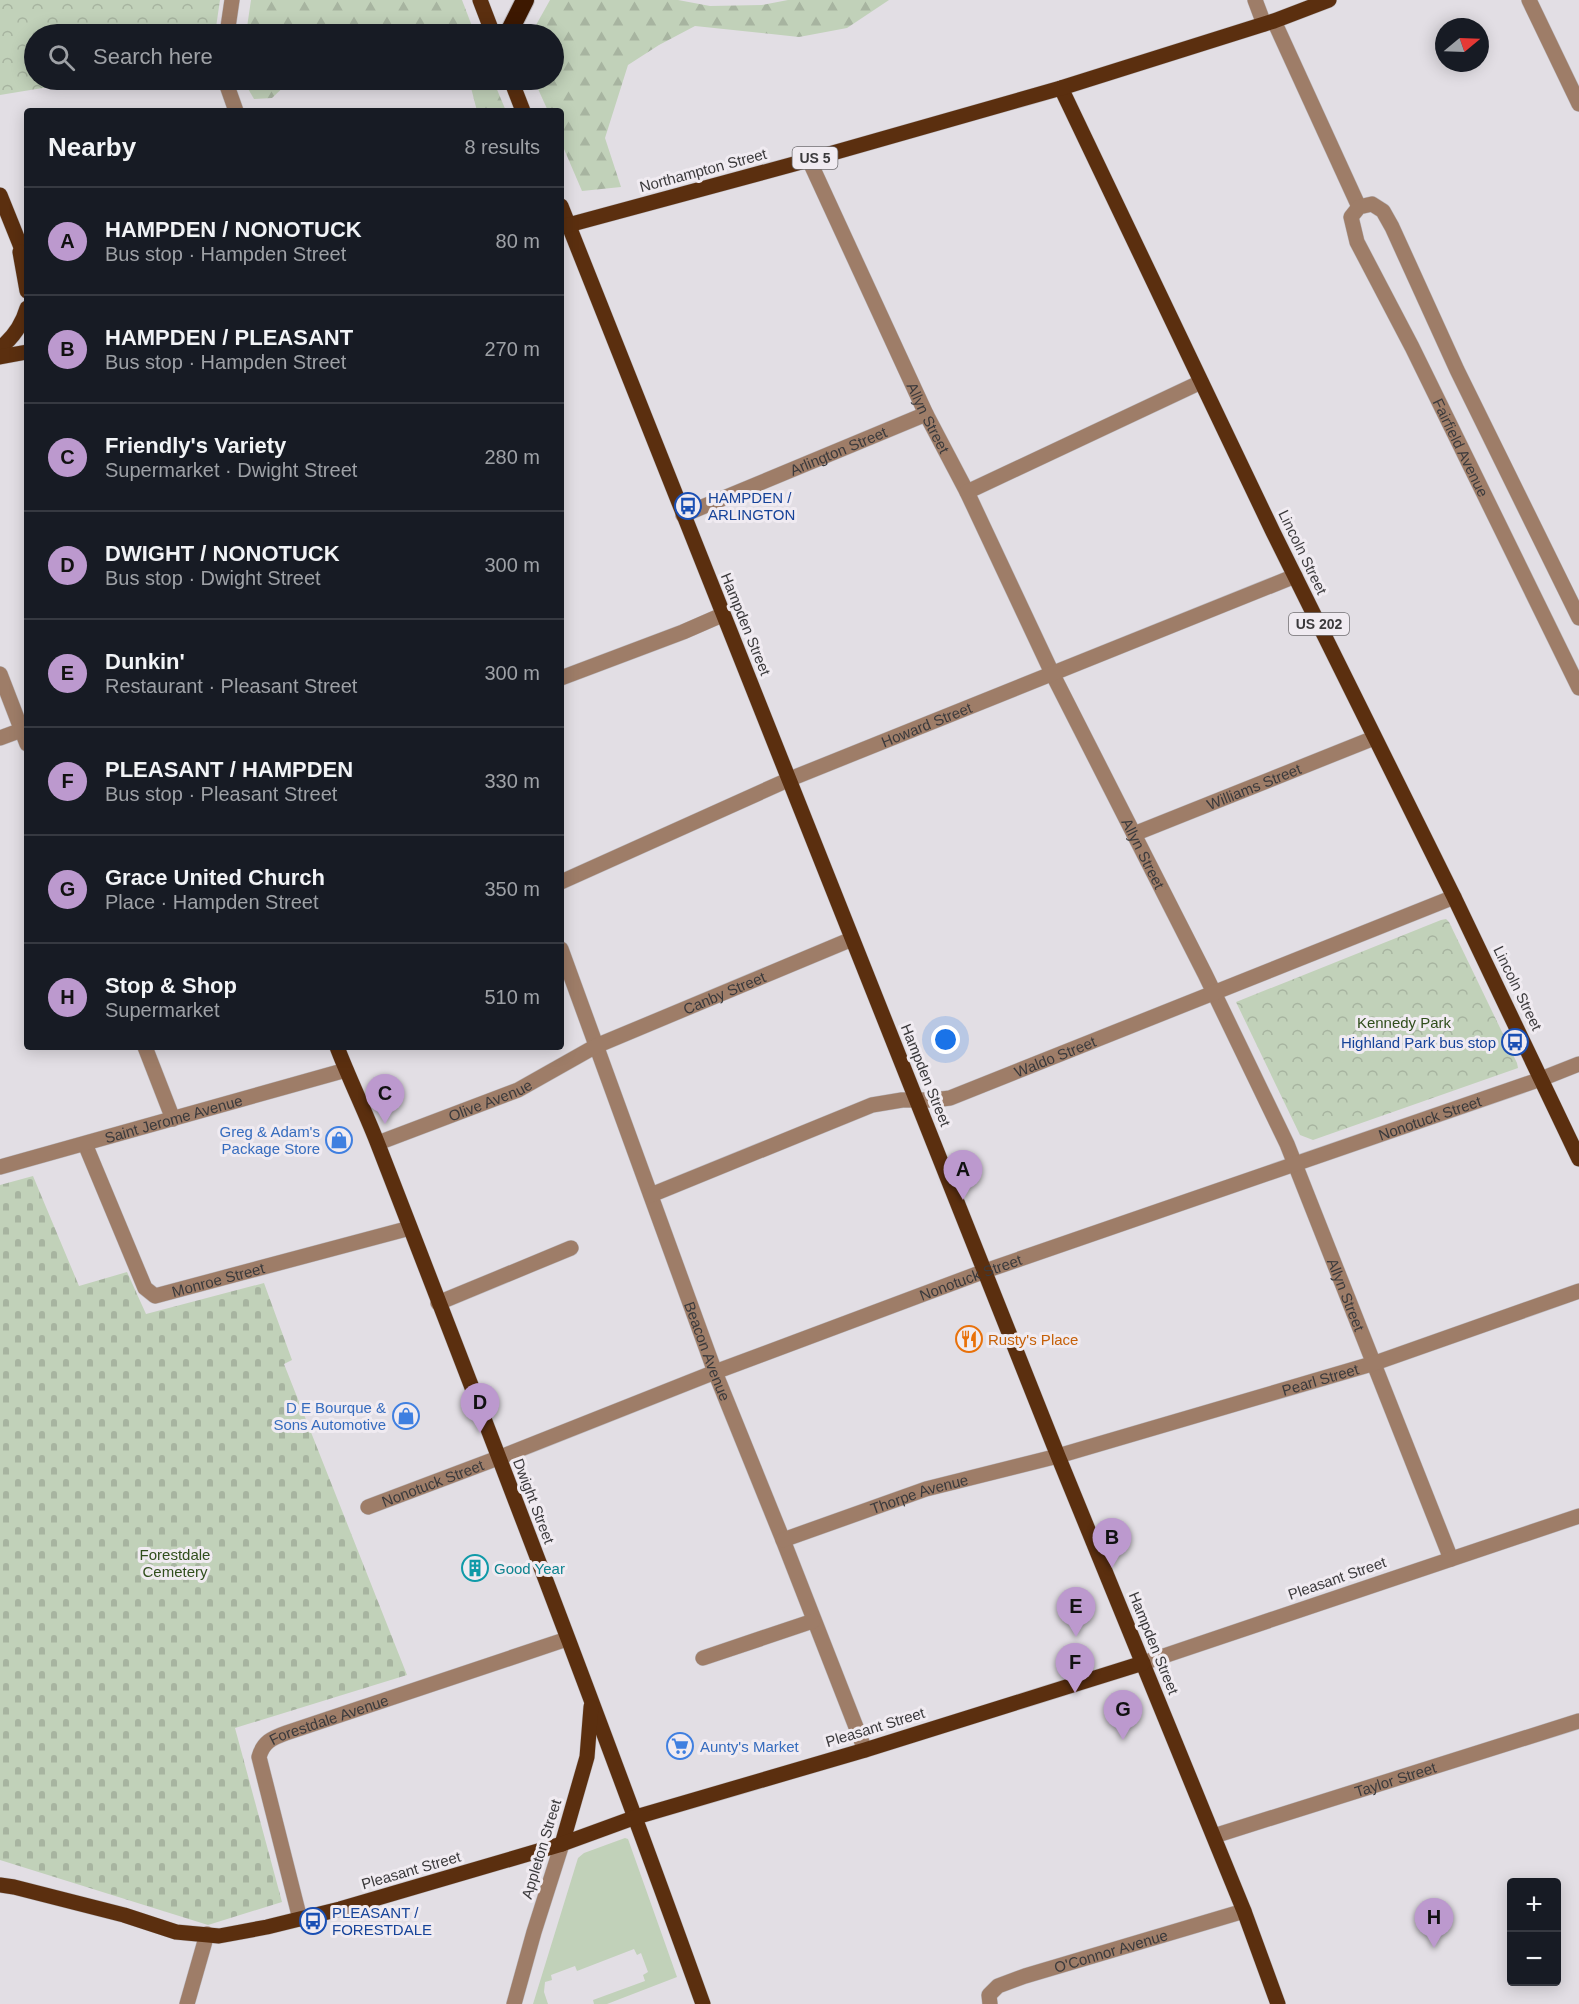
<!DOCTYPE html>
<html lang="en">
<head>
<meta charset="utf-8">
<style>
  :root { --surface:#171b24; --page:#20242c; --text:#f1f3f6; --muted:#9ea1a6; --line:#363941; --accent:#bc99ce }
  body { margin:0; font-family:Helvetica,sans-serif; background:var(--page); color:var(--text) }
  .controls { position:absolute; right:18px; bottom:18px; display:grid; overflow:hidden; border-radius:6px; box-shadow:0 3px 15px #0003 }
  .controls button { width:54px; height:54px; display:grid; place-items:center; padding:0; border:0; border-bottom:2px solid var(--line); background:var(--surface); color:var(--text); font:30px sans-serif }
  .compass { position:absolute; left:1435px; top:18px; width:54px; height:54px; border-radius:50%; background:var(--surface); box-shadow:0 3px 15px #0003; rotate:71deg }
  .you { position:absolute; left:946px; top:1040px; width:21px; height:21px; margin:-15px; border:4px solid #fff; border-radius:50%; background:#1a73e8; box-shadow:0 0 0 9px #1a73e833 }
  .badge { display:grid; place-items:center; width:39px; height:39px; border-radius:50%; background:var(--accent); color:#111; font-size:20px; font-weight:700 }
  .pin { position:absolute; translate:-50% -50px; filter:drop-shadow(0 2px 3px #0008) }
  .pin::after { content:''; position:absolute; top:32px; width:21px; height:18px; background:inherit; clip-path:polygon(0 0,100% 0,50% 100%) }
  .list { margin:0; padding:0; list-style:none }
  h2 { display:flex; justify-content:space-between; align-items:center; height:78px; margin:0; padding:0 24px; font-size:26px }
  h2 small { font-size:20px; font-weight:400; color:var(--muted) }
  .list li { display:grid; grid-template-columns:39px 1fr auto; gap:18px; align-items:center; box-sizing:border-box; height:108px; padding:0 24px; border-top:2px solid var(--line) }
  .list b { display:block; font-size:22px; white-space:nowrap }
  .list p { margin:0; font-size:20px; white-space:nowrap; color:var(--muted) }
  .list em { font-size:20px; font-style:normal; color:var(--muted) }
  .icon { flex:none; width:33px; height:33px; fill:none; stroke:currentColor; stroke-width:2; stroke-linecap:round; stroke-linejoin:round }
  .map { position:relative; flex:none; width:1579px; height:2004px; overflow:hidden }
  .search { position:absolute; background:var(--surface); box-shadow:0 3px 15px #0003; left:24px; top:24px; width:540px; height:66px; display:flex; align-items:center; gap:15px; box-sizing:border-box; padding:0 21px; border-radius:33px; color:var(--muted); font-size:22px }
  .panel { position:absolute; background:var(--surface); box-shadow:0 3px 15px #0003; left:24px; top:108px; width:540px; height:942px; border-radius:6px }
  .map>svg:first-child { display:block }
  .grass { fill:#c1d1b9 }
  .forest { fill:url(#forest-firs) }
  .cemetery { fill:url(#cemetery-stones) }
  .park { fill:url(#park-crowns) }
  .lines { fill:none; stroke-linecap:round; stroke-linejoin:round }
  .minor-casing { stroke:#bdbabf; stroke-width:16 }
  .major-casing { stroke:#bdbabf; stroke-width:16 }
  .highway-casing { stroke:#bdbabf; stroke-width:20 }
  .minor { stroke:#9e7d68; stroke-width:15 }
  .major { stroke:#5b2f0f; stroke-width:15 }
  .highway { stroke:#3d1800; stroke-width:18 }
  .labels { text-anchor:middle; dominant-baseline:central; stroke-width:6; stroke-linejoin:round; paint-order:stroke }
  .shield { fill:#f0ebf1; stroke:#716f72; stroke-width:1.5 }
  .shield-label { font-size:14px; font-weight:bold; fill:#3b3a3c }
  .street-label { font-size:15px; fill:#3b3a3c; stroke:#f0ebf1 }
  .transit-label { font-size:15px; fill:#164399; stroke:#f0ebf1; text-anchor:start }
  .park-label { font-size:15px; fill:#304e1c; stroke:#f0ebf1 }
  .shop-label { font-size:15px; fill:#366cbe; stroke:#f0ebf1; text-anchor:end }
  .food-label { font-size:15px; fill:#c56008; stroke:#f0ebf1; text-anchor:start }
  .culture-label { font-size:15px; fill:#0d838f; stroke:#f0ebf1; text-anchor:start }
</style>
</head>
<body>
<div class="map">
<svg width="1579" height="2004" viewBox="0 0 1579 2004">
  <defs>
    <pattern id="forest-firs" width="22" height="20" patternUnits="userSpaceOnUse" patternTransform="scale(1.5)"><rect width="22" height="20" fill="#c1d1b9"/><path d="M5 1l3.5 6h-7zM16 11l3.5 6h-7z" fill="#a7b4a0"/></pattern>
    <pattern id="cemetery-stones" width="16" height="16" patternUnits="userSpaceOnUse" patternTransform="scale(1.5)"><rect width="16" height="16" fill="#c1d1b9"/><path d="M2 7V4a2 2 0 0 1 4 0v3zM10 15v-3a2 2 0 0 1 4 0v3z" fill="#a7b4a0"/></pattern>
    <pattern id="park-crowns" width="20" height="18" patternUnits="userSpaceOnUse" patternTransform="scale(1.5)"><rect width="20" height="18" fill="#c1d1b9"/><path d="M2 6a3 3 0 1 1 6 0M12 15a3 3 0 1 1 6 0" fill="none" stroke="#a7b4a0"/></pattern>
  </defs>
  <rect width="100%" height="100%" fill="#e2dee4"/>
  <path class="grass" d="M 625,1838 L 628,1839 L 677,1977 L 607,2004 L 594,2004 L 593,2000 L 645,1981 L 643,1975 L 648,1972 L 641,1953 L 637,1955 L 634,1949 L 577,1971 L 575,1966 L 551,1975 L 552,1980 L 545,1982 L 544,1992 L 548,2004 L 533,2004 L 578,1858 L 584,1853 Z"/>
  <g class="forest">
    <path d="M 251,0 L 462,0 L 475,34 L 246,34 Z"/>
    <path d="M 550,0 L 678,0 L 710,6 L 762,5 L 788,0 L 889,0 L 847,28 L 799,37 L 695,26 L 659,45 L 628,65 L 605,138 L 621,187 L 582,191 L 561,142 L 561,111 L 548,111 L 534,80 L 554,80 L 554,34 L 531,34 Z"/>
    <path d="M 243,80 L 291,80 L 272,98 L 254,99 Z"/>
    <path d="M 469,80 L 493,80 L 506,111 L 477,111 Z"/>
  </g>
  <path class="cemetery" d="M 33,1176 L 79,1286 L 127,1272 L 146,1314 L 264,1283 L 292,1360 L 284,1364 L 407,1675 L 235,1728 L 282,1902 L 208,1925 L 0,1860 L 0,1185 Z"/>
  <g class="park">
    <path d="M 0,0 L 220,0 L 215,34 L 34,34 L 34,80 L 91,80 L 0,95 Z"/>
    <path d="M 1446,919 L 1449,922 L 1517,1063 L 1518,1068 L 1313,1140 L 1300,1135 L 1236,1002 L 1441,920 Z"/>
  </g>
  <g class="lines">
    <defs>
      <g id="minor">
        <path d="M 1255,0 L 1264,24"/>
        <path d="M 1529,0 L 1579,104"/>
        <path d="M 1274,21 L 1359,207"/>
        <path d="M 227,34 L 232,0"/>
        <path d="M 225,80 L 236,111"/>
        <path id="s1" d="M 809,160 L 926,414 L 967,492 L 1052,673 L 1205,974 L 1287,1144 L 1451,1559"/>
        <path d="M 967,492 L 1201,382"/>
        <path id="s2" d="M 683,515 L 926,414"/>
        <path id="s3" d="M 1579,618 L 1457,370 L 1392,227 L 1383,211 L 1372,204 L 1359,207 L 1351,217 L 1357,242 L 1412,347 L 1579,688"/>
        <path d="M 0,674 L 27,744"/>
        <path d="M 561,678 L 683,632 L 722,615"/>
        <path d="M 0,738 L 27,728"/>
        <path id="s4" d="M 1134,834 L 1374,738"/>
        <path id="s5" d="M 561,882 L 790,779 L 1295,576"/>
        <path id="s6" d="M 561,949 L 715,1372 L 783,1540 L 865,1750"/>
        <path d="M 145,1047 L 173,1119"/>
        <path id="s7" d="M 378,1143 L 518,1090 L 596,1046 L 852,939"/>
        <path id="s8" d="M 85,1144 L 145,1288 L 155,1296 L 410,1228"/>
        <path id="s9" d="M 0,1167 L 346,1070"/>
        <path id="s10" d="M 651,1195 L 872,1105 L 902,1100 L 934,1100 L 950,1098 L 1454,897"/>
        <path d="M 438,1303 L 571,1248"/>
        <path id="s11" d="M 368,1507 L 498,1458 L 715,1372 L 985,1271 L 1541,1079 L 1579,1064"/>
        <path id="s12" d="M 783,1540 L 926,1489 L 1058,1456 L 1375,1363 L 1579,1291"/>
        <path d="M 703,1658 L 813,1621"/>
        <path d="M 1143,1663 L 1579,1516"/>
        <path id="s13" d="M 1214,1836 L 1579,1721"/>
        <path id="s14" d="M 300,1919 L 259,1757 C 263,1742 272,1738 286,1733 L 567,1639"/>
        <path d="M 187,2004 L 207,1934"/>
        <path d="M 514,2004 L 534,1932 L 562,1844"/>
        <path id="s15" d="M 990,2004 L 989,1995 L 998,1986 L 1025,1976 L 1244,1911"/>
      </g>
      <g id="major">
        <path d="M 480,0 L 493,34"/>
        <path d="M 511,80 L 523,111"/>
        <path d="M 1061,88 L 1273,532 L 1454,897 L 1579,1159"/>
        <path d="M 0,195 L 27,262"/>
        <path d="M 561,206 L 1058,1456 L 1244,1911 L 1278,2004"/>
        <path d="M 561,227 L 794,164 L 1061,88 L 1274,21 L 1329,0"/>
        <path d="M 20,252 L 27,291"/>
        <path d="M 0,348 C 14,337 22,325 27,308"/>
        <path d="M 0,357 L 27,352"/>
        <path d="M 337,1047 C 350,1081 366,1113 379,1147 C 489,1431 600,1717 703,2004"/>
        <path d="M 562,1844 L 587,1757 L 591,1707"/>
        <path d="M 0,1885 L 14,1887 L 124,1915 L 176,1932 L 219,1936 L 267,1927 L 340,1909 L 562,1844 L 636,1817 L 865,1750 L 1143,1663"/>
      </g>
      <path id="highway" d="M 508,34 L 525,0"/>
    </defs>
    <use href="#minor" class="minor-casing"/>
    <use href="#major" class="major-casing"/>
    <use href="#highway" class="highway-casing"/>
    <use href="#minor" class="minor"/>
    <use href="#major" class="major"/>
    <use href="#highway" class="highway"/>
  </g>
  <defs>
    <symbol id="bus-ring" viewBox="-11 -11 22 22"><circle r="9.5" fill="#f0ebf1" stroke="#1a4fb4" stroke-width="1.5"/><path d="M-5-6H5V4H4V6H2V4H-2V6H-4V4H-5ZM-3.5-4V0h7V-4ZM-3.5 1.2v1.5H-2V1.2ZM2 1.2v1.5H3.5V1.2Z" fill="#1a4fb4"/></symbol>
    <symbol id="shop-ring" viewBox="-11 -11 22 22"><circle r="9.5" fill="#f0ebf1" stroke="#3f7fe0" stroke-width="1.5"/><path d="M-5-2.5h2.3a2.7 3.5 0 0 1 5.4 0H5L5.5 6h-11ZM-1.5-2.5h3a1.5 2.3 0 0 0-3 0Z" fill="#3f7fe0"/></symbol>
    <symbol id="restaurant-ring" viewBox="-11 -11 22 22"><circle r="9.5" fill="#f0ebf1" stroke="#e8710a" stroke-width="1.5"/><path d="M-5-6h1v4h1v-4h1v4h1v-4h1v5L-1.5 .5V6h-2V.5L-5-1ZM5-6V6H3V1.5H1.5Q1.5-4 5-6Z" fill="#e8710a"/></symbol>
    <symbol id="building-ring" viewBox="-11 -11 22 22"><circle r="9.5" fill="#f0ebf1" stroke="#0f9aa8" stroke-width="1.5"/><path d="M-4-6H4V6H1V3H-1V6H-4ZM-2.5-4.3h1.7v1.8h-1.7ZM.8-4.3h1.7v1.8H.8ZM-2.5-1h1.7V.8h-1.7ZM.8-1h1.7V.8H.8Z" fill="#0f9aa8"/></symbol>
    <symbol id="supermarket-ring" viewBox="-11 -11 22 22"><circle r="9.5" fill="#f0ebf1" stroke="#3f7fe0" stroke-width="1.5"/><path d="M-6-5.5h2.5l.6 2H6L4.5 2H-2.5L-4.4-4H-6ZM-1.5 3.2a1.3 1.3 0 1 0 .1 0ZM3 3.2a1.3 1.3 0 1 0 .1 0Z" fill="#3f7fe0"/></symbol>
  </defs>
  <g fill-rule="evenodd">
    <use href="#bus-ring" x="673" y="491" width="30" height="30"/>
    <use href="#bus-ring" x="1500" y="1027" width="30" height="30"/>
    <use href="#shop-ring" x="324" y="1125" width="30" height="30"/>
    <use href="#restaurant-ring" x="954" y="1324" width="30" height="30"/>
    <use href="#shop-ring" x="391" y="1401" width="30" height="30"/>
    <use href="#building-ring" x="460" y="1553" width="30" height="30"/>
    <use href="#supermarket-ring" x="665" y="1731" width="30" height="30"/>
    <use href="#bus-ring" x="298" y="1906" width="30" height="30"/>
  </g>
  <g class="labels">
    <g class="shield">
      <rect x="792.5" y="147" width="45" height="22" rx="4.5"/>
      <rect x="1289" y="613" width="60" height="22" rx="4.5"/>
    </g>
    <g class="shield-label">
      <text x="815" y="158">US 5</text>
      <text x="1319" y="624">US 202</text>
    </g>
    <g class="street-label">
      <text transform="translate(703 170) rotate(-15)">Northampton Street</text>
      <text stroke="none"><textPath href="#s1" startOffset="284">Allyn Street</textPath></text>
      <text stroke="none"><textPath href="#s3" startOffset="747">Fairfield Avenue</textPath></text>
      <text stroke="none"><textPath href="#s2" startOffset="168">Arlington Street</textPath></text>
      <text transform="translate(1303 552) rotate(64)">Lincoln Street</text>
      <text transform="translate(746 624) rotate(68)">Hampden Street</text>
      <text stroke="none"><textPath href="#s5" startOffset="398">Howard Street</textPath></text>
      <text stroke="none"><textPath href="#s4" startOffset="129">Williams Street</textPath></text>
      <text stroke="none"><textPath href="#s1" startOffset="770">Allyn Street</textPath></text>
      <text transform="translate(1518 988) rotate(64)">Lincoln Street</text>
      <text stroke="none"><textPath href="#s7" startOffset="378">Canby Street</textPath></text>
      <text stroke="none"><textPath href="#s10" startOffset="430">Waldo Street</textPath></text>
      <text transform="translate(926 1075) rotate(68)">Hampden Street</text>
      <text stroke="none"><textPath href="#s7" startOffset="120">Olive Avenue</textPath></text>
      <text stroke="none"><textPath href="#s11" startOffset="1131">Nonotuck Street</textPath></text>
      <text stroke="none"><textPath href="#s9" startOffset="180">Saint Jerome Avenue</textPath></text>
      <text stroke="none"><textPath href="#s11" startOffset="645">Nonotuck Street</textPath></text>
      <text stroke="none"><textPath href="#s8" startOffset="234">Monroe Street</textPath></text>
      <text stroke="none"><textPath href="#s1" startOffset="1256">Allyn Street</textPath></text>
      <text stroke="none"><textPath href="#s6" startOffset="428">Beacon Avenue</textPath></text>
      <text stroke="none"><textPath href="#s12" startOffset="561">Pearl Street</textPath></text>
      <text stroke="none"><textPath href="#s11" startOffset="69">Nonotuck Street</textPath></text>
      <text stroke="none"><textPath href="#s12" startOffset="144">Thorpe Avenue</textPath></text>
      <text transform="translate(534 1501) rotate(69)">Dwight Street</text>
      <text transform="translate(1337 1578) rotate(-19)">Pleasant Street</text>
      <text transform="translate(1154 1643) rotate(68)">Hampden Street</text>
      <text stroke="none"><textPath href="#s14" startOffset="250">Forestdale Avenue</textPath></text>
      <text transform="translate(875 1727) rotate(-17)">Pleasant Street</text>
      <text stroke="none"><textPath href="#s13" startOffset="190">Taylor Street</textPath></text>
      <text transform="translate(541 1849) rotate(-73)">Appleton Street</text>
      <text transform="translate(411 1870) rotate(-16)">Pleasant Street</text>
      <text stroke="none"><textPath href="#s15" startOffset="140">O'Connor Avenue</textPath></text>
    </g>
    <g class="transit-label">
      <text x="708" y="497">HAMPDEN /<tspan x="708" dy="17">ARLINGTON</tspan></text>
      <text x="1496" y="1042" text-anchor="end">Highland Park bus stop</text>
      <text x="332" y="1912">PLEASANT /<tspan x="332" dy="17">FORESTDALE</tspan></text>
    </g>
    <g class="park-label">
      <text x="1404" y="1022">Kennedy Park</text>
      <text x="175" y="1554">Forestdale<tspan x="175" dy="17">Cemetery</tspan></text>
    </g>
    <g class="shop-label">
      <text x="320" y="1131">Greg &amp; Adam's<tspan x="320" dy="17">Package Store</tspan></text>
      <text x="386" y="1407">D E Bourque &amp;<tspan x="386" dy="17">Sons Automotive</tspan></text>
      <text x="700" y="1746" text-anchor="start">Aunty's Market</text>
    </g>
    <g class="food-label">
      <text x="988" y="1339">Rusty's Place</text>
    </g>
    <g class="culture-label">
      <text x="494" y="1568">Good Year</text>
    </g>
  </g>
</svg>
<div class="controls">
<button>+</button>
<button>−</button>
</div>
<svg class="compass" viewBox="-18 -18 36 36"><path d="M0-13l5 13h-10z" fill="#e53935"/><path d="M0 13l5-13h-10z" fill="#9ea1a6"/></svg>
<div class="you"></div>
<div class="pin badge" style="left:963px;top:1200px">A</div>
<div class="pin badge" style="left:1112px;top:1568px">B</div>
<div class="pin badge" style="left:385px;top:1124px">C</div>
<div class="pin badge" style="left:480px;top:1433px">D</div>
<div class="pin badge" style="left:1076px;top:1637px">E</div>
<div class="pin badge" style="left:1075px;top:1693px">F</div>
<div class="pin badge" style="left:1123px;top:1740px">G</div>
<div class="pin badge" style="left:1434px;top:1948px">H</div>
<div class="search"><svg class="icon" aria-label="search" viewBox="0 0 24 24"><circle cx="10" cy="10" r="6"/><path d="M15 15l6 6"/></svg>Search here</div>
<section class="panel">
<h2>Nearby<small>8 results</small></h2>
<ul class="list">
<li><span class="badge">A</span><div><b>HAMPDEN / NONOTUCK</b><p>Bus stop · Hampden Street</p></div><em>80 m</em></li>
<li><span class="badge">B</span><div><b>HAMPDEN / PLEASANT</b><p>Bus stop · Hampden Street</p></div><em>270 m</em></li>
<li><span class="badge">C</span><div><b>Friendly's Variety</b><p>Supermarket · Dwight Street</p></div><em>280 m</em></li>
<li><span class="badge">D</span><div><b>DWIGHT / NONOTUCK</b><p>Bus stop · Dwight Street</p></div><em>300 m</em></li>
<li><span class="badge">E</span><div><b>Dunkin'</b><p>Restaurant · Pleasant Street</p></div><em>300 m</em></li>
<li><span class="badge">F</span><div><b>PLEASANT / HAMPDEN</b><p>Bus stop · Pleasant Street</p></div><em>330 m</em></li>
<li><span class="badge">G</span><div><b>Grace United Church</b><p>Place · Hampden Street</p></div><em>350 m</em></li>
<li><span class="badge">H</span><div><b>Stop &amp; Shop</b><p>Supermarket</p></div><em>510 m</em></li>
</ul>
</section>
</div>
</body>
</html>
